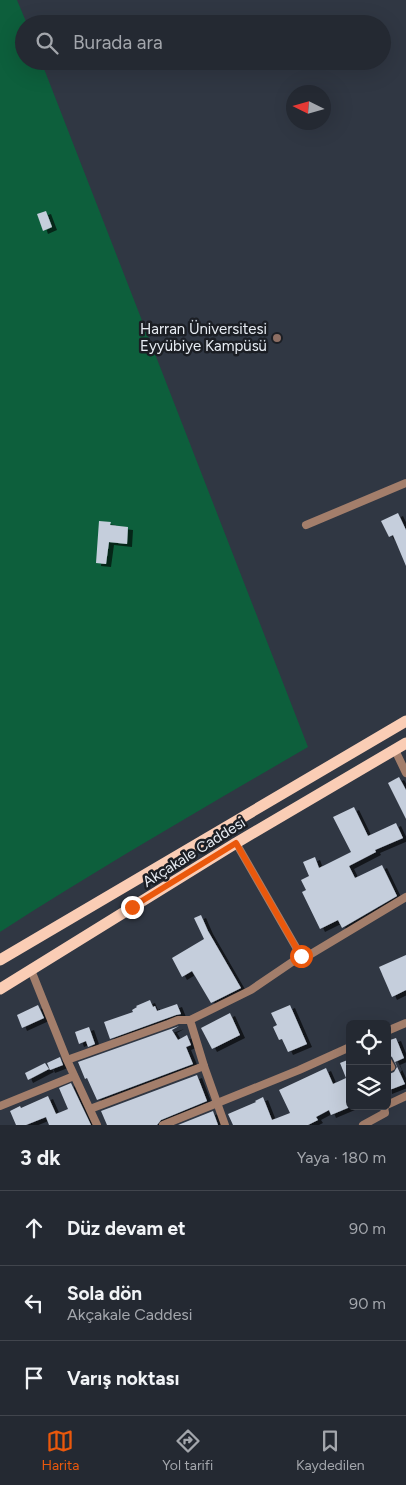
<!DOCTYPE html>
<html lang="tr">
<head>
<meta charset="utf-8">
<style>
  :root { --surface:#242932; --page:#2c313a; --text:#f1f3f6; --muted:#a3a6ac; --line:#41454d; --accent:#ea580c }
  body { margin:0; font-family:Figtree,sans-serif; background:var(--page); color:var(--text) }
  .controls { position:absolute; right:15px; bottom:15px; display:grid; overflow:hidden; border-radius:8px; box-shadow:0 5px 20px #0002 }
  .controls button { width:45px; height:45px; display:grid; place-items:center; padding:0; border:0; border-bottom:1px solid var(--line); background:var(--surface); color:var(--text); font:25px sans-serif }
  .compass { position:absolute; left:286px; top:85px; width:45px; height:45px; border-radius:50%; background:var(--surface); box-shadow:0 5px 20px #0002; rotate:275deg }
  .stop { position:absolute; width:15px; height:15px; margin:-11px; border:4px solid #ea580c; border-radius:50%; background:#fff }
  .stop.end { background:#ea580c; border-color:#fff; box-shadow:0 1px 5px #0008 }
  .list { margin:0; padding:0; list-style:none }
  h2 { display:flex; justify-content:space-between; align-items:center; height:65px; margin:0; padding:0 20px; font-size:21px }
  h2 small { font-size:16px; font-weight:400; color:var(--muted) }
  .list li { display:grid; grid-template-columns:32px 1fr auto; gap:15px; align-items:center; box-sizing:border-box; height:75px; padding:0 20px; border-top:1px solid var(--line) }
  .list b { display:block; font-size:19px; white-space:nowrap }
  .list p { margin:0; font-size:16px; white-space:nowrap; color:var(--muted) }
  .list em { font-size:16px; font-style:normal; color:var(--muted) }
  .icon { flex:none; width:28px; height:28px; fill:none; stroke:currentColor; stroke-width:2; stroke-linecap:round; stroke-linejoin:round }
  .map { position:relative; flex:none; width:406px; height:1125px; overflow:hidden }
  .search { position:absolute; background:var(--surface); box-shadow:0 5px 20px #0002; left:15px; right:15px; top:15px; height:55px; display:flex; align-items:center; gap:12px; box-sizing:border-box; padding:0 18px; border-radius:28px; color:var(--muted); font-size:19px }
  .sheet { height:290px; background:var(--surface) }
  nav { display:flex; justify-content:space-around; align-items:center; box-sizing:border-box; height:70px; border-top:1px solid var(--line); background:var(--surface); font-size:14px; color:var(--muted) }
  nav a { display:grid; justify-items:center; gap:2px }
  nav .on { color:var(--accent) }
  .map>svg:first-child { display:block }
  .park { fill:#0d5f3c }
  .building { fill:#c5cedc; filter:url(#shadow) }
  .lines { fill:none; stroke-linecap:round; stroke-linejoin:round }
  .minor { stroke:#a37e6b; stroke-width:8 }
  .primary { stroke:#facdb5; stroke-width:11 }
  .route { stroke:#ea580c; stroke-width:6 }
  .education-dot { fill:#8d6e63; stroke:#1b1e24; stroke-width:2 }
  .labels { text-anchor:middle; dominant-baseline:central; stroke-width:5; stroke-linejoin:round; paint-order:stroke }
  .poi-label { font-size:15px; fill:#e7ecf3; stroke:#1b1e24; text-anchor:end }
  .street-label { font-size:15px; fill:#e7ecf3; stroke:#1b1e24 }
</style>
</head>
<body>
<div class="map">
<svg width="406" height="1125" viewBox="0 0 406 1125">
  <defs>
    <filter id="shadow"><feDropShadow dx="5" dy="3" stdDeviation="0" flood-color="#0009"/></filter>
  </defs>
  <rect width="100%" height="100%" fill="#303743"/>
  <path class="park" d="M 0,0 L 17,0 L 27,24 L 24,24 L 24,61 L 41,61 L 308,747 C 205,807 101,867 0,932 Z"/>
  <g class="building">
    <path d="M 46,211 L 52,227 L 43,231 L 37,214 Z"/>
    <path d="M 398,513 L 406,530 L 406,566 L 393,535 L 389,537 L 381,521 Z"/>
    <path d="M 99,521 L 111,522 L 110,525 L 128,527 L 127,544 L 109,542 L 106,564 L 96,563 Z"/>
    <path d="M 399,777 L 406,790 L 406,819 L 388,783 Z"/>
    <path d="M 354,807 L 368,836 L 396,823 L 403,838 L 375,850 L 376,852 L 349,866 L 355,878 L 382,865 L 397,896 L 342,928 L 338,920 L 320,929 L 302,892 L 306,890 L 301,880 L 309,876 L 303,862 L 315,857 L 319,868 L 351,852 L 333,817 Z"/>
    <path d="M 201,915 L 208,931 L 241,988 L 211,1003 L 192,971 L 182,977 L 172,958 L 204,939 L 194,918 Z"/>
    <path d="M 406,955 L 406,990 L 392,997 L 379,967 Z"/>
    <path d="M 150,1000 L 153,1007 L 155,1006 L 157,1011 L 177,1004 L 181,1014 L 176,1015 L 110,1039 L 104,1022 L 133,1012 L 132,1010 L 137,1007 L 136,1006 Z"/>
    <path d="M 38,1005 L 44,1018 L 22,1028 L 17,1015 Z"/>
    <path d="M 290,1005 L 307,1044 L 288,1052 L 282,1039 L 279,1040 L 273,1027 L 277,1025 L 271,1013 Z"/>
    <path d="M 230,1013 L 240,1035 L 212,1049 L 201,1028 Z"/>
    <path d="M 179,1026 L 172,1030 L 178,1040 L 187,1035 L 191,1045 L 186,1047 L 193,1064 L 97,1100 L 87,1078 L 85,1079 L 78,1062 Z"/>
    <path d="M 89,1027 L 95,1044 L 88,1047 L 86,1041 L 79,1044 L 75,1032 Z"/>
    <path d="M 396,1038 L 404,1058 L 395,1062 L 405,1084 L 387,1091 L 387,1075 L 394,1072 L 397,1067 L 392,1057 L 387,1054 L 387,1041 Z"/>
    <path d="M 60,1057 L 63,1065 L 50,1070 L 47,1063 Z"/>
    <path d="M 350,1059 L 350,1107 L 331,1115 L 329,1110 L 316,1117 L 318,1120 L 308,1125 L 233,1125 L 228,1114 L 256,1102 L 255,1101 L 263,1097 L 272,1120 L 290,1113 L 279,1090 L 326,1068 L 333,1084 L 346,1078 L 340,1063 Z"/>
    <path d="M 45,1063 L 49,1069 L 28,1080 L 25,1073 Z"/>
    <path d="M 197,1075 L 207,1101 L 161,1120 L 157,1125 L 107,1125 L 101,1111 Z"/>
    <path d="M 71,1083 L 91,1125 L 49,1125 L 46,1117 L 26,1125 L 16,1125 L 10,1111 L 20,1106 L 21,1108 L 48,1096 L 56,1114 L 68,1109 L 59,1088 Z"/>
    <path d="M 213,1111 L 218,1125 L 178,1125 Z"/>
  </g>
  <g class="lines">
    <g class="minor">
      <path d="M 306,525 L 406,483"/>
      <path d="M 395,750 L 406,773"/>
      <path d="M 236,843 L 301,956"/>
      <path d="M 31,970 L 67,1060 L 97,1125"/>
      <path d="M 387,1031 L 406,1023"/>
      <path d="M 67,1060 L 168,1024 L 178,1020 L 190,1020"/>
      <path d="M 387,1060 L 391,1067 L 387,1069"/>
      <path d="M 387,1105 L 406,1096"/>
      <path d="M 0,1106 L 74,1076"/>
      <path d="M 90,1109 L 204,1066"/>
      <path d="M 163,1125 L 299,1070 L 350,1047"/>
      <path d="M 225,1125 L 204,1066 L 190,1020 L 251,990 L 301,956 L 311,954 L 406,897"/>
      <path d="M 363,1125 L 385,1113 L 384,1107 L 385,1106"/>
    </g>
    <g class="primary">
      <path d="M 0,960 L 406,721"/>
      <path d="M 0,989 L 236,843 L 406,743"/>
    </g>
  </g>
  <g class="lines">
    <path class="route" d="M 132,907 L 236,843 L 301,956"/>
  </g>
  <circle class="education-dot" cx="277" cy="338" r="5"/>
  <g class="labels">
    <g class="poi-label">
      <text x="267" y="329">Harran Üniversitesi<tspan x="267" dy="17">Eyyübiye Kampüsü</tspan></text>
    </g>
    <g class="street-label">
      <text transform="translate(194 852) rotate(-32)">Akçakale Caddesi</text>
    </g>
  </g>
</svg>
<div class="controls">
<button><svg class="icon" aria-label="locate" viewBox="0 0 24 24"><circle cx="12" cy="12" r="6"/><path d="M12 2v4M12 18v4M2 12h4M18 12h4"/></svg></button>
<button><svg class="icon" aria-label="layers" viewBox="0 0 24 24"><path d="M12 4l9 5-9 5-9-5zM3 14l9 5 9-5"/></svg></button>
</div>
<svg class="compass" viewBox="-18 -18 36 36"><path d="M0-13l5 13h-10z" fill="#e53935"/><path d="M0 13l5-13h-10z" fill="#a3a6ac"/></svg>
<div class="stop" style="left:301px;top:956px"></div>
<div class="stop end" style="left:132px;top:907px"></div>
<div class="search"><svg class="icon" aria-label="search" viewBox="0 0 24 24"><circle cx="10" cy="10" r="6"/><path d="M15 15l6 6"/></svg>Burada ara</div>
</div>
<section class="sheet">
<h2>3 dk<small>Yaya · 180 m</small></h2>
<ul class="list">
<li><svg class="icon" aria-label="ahead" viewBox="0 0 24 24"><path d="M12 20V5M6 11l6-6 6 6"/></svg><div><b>Düz devam et</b></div><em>90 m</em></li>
<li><svg class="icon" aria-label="left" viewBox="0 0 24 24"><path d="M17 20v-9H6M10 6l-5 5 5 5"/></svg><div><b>Sola dön</b><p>Akçakale Caddesi</p></div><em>90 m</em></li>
<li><svg class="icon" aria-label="arrive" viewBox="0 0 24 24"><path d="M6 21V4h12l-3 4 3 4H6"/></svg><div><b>Varış noktası</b></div></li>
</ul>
</section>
<nav>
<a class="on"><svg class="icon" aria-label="map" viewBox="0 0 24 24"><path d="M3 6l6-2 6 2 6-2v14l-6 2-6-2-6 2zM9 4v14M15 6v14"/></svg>Harita</a>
<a><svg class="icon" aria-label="directions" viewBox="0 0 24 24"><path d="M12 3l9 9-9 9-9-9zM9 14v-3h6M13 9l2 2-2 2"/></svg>Yol tarifi</a>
<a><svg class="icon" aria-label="saved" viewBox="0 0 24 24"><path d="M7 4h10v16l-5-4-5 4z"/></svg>Kaydedilen</a>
</nav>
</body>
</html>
